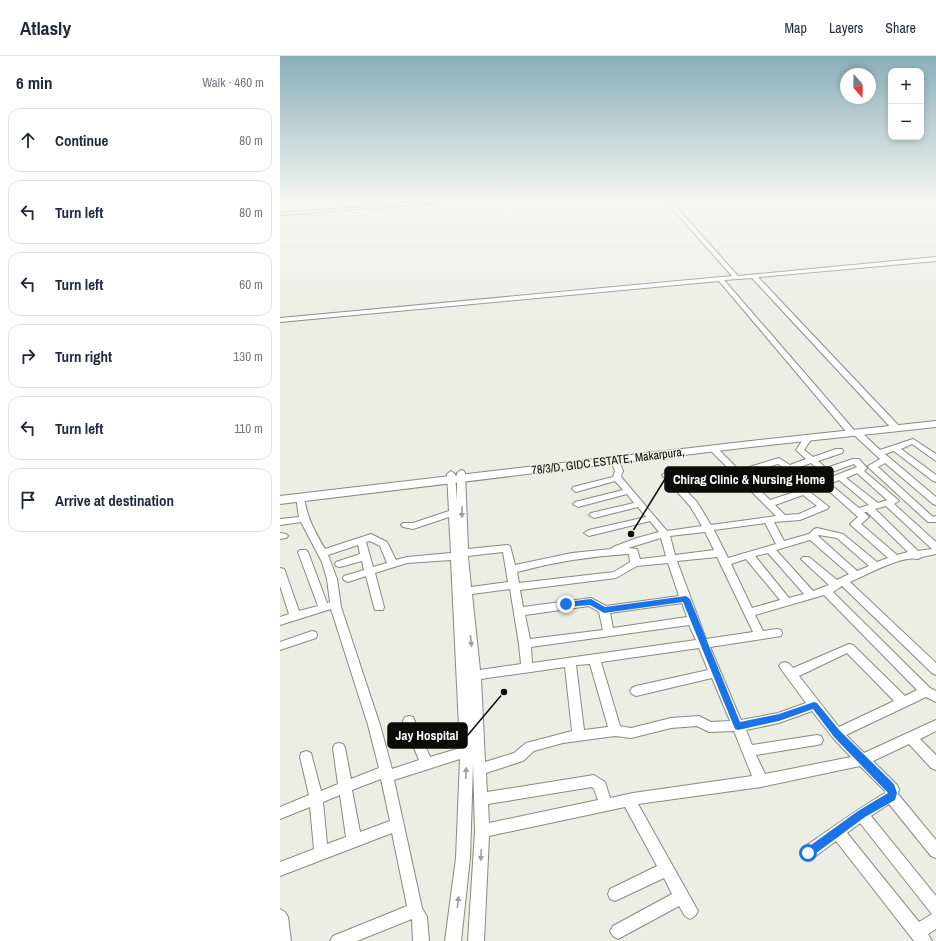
<!DOCTYPE html>
<html lang="en">
<head>
<meta charset="utf-8">
<style>
  :root { --surface:#fff; --page:#f2f2f3; --text:#1f2937; --muted:#747a83; --line:#e0e1e3 }
  body { margin:0; font-family:"Archivo Narrow",sans-serif; background:var(--page); color:var(--text) }
  .controls { position:absolute; right:12px; top:12px; display:grid; overflow:hidden; border-radius:8px; box-shadow:0 2px 6px #0003 }
  .controls button { width:36px; height:36px; display:grid; place-items:center; padding:0; border:0; border-bottom:1px solid var(--line); background:var(--surface); color:var(--text); font:20px sans-serif }
  .compass { position:absolute; left:560px; top:12px; width:36px; height:36px; border-radius:50%; background:var(--surface); box-shadow:0 2px 6px #0003; rotate:160deg }
  .stop { position:absolute; width:12px; height:12px; margin:-9px; border:3px solid #1a73e8; border-radius:50%; background:#fff }
  .stop.end { background:#1a73e8; border-color:#fff; box-shadow:0 1px 4px #0008 }
  .list { margin:0; padding:0; list-style:none }
  h2 { display:flex; justify-content:space-between; align-items:center; height:52px; margin:0; padding:0 16px; font-size:17px }
  h2 small { font-size:13px; font-weight:400; color:var(--muted) }
  .list li { display:grid; grid-template-columns:26px 1fr auto; gap:12px; align-items:center; box-sizing:border-box; height:64px; margin:0 8px 8px; padding:0 8px; border:1px solid var(--line); border-radius:12px }
  .list b { display:block; font-size:15px; white-space:nowrap }
  .list em { font-size:13px; font-style:normal; color:var(--muted) }
  .icon { flex:none; width:22px; height:22px; fill:none; stroke:currentColor; stroke-width:2; stroke-linecap:round; stroke-linejoin:round }
  .map { position:relative; flex:none; width:656px; height:885px; overflow:hidden }
  header { display:flex; align-items:center; gap:24px; box-sizing:border-box; height:56px; padding:0 20px; background:var(--surface); border-bottom:1px solid var(--line) }
  header strong { font-size:19px }
  nav { display:flex; gap:22px; margin-inline-start:auto; font-size:14px }
  main { display:flex }
  aside { flex:1; background:var(--surface) }
  .map>svg:first-child { display:block }
  .lines { fill:none; stroke-linecap:round; stroke-linejoin:round }
  .minor-casing { stroke:#888a80; stroke-width:2 }
  .major-casing { stroke:#888a80; stroke-width:2 }
  .minor { fill:#fff; fill-rule:evenodd }
  .major { fill:#fff; fill-rule:evenodd }
  .oneway { fill:#9d9e9d }
  .route { fill:#1a73e8 }
  .labels { text-anchor:middle; dominant-baseline:central; stroke-width:3; stroke-linejoin:round; paint-order:stroke }
  .street-label { font-size:12px; fill:#0b0c09; stroke:#eceee3 }
  .leader { fill:none; stroke:#0b0c09; stroke-width:1.5 }
  .callout-dot { fill:#0b0c09; stroke:#eceee3; stroke-width:1.5 }
  .callout { fill:#0b0c09; stroke:#0b0c09; stroke-width:1.5 }
  .callout-label { font-size:13px; text-anchor:middle; font-weight:bold; fill:#fff }
</style>
</head>
<body>
<header>
<strong>Atlasly</strong>
<nav><a>Map</a><a>Layers</a><a>Share</a></nav>
</header>
<main>
<aside>
<h2>6 min<small>Walk · 460 m</small></h2>
<ul class="list">
<li><svg class="icon" aria-label="ahead" viewBox="0 0 24 24"><path d="M12 20V5M6 11l6-6 6 6"/></svg><div><b>Continue</b></div><em>80 m</em></li>
<li><svg class="icon" aria-label="left" viewBox="0 0 24 24"><path d="M17 20v-9H6M10 6l-5 5 5 5"/></svg><div><b>Turn left</b></div><em>80 m</em></li>
<li><svg class="icon" aria-label="left" viewBox="0 0 24 24"><path d="M17 20v-9H6M10 6l-5 5 5 5"/></svg><div><b>Turn left</b></div><em>60 m</em></li>
<li><svg class="icon" aria-label="right" viewBox="0 0 24 24"><path d="M7 20v-9h11M14 6l5 5-5 5"/></svg><div><b>Turn right</b></div><em>130 m</em></li>
<li><svg class="icon" aria-label="left" viewBox="0 0 24 24"><path d="M17 20v-9H6M10 6l-5 5 5 5"/></svg><div><b>Turn left</b></div><em>110 m</em></li>
<li><svg class="icon" aria-label="arrive" viewBox="0 0 24 24"><path d="M6 21V4h12l-3 4 3 4H6"/></svg><div><b>Arrive at destination</b></div></li>
</ul>
</aside>
<div class="map">
<svg width="656" height="885" viewBox="0 0 656 885">
  <rect width="100%" height="100%" fill="#eceee3"/>
  <g class="lines">
    <defs>
      <g id="minor">
        <path d="M 175,144 L 200,144 L 0,159 L 0,157 Z"/>
        <path d="M 385,144 L 390,144 L 458,220 L 656,201 L 656,205 L 478,221 L 619,370 L 620,372 L 616,374 L 613,374 L 472,222 L 444,224 L 574,374 L 579,374 L 600,394 L 633,383 L 656,398 L 656,405 L 632,388 L 621,393 L 656,419 L 656,426 L 653,425 L 614,395 L 605,398 L 656,441 L 656,449 L 653,448 L 605,407 L 598,411 L 653,461 L 656,460 L 656,466 L 648,466 L 589,412 L 588,410 L 600,403 L 574,379 L 569,379 L 439,225 L 0,266 L 0,262 L 452,220 Z"/>
        <path d="M 523,380 L 526,380 L 530,382 L 530,385 L 524,394 L 533,401 L 556,393 L 562,393 L 563,395 L 562,397 L 538,405 L 546,412 L 573,403 L 579,403 L 587,412 L 584,415 L 617,443 L 619,445 L 614,448 L 656,486 L 656,498 L 642,501 L 638,503 C 622,499 586,519 570,526 L 656,607 L 656,619 L 652,617 L 562,530 L 553,536 L 650,632 L 656,635 L 656,646 L 646,641 L 566,679 L 584,697 L 656,664 L 656,675 L 640,683 L 656,699 L 656,714 L 651,712 L 629,688 L 593,705 L 617,729 L 619,733 L 618,738 L 656,784 L 656,802 L 651,800 L 609,748 L 591,760 L 656,840 L 656,873 L 648,878 L 652,885 L 634,885 L 556,785 L 533,802 L 528,804 L 523,802 L 521,797 L 523,792 C 550,773 576,754 605,737 L 605,735 L 580,710 L 481,731 L 358,748 L 418,855 L 415,860 L 410,863 L 405,860 L 399,850 L 338,883 L 333,880 L 330,875 L 333,870 L 392,838 L 384,822 L 335,845 L 330,843 L 328,838 L 330,833 L 377,810 L 345,751 L 209,780 L 204,885 L 188,885 L 195,775 L 193,708 L 190,802 L 181,885 L 165,885 L 176,802 L 180,703 L 114,724 L 142,852 L 147,861 L 149,885 L 133,885 L 132,863 L 77,885 L 50,885 L 53,880 L 127,850 L 112,777 L 0,820 L 0,806 L 34,793 L 30,751 L 0,763 L 0,751 L 29,739 L 20,701 L 21,697 L 26,695 L 31,697 L 41,735 L 58,728 L 53,692 L 55,688 L 59,687 L 63,688 L 65,692 L 71,723 L 99,712 L 88,669 L 51,553 L 0,569 L 0,561 L 9,558 L 0,530 L 0,512 L 4,513 L 5,515 L 19,555 L 38,550 L 18,496 L 20,494 L 26,494 L 28,496 L 47,547 L 50,546 L 47,523 L 42,506 L 21,466 L 0,469 L 0,463 L 19,461 L 16,441 L 17,439 L 20,438 L 24,441 C 27,462 35,476 45,493 L 91,478 L 107,486 L 116,504 L 127,501 L 171,497 L 169,461 L 133,473 L 123,471 L 121,469 L 123,467 L 133,467 L 169,455 L 167,418 L 171,415 L 175,418 L 177,445 L 177,417 L 181,414 L 184,415 L 185,417 L 188,493 L 227,489 L 230,490 L 235,509 L 292,497 L 331,493 L 333,491 L 357,482 L 379,476 L 370,465 L 309,480 L 304,477 L 309,474 L 366,461 L 358,451 L 314,462 L 309,459 L 311,457 L 354,447 L 347,438 L 298,451 L 293,448 L 295,446 L 343,434 L 335,425 L 296,436 L 292,433 L 293,431 L 333,421 L 335,415 L 331,405 L 335,402 L 339,405 L 343,415 L 341,420 L 342,422 L 387,475 L 422,470 L 410,450 L 382,419 L 386,416 L 389,417 L 417,446 L 431,469 L 496,460 L 429,393 L 430,391 L 436,391 L 459,414 L 499,402 L 510,409 L 526,403 L 516,394 L 522,385 ZM 531,407 L 539,414 L 526,419 L 525,421 L 529,424 L 574,408 L 577,411 L 541,425 L 540,427 L 578,461 L 570,468 L 572,470 L 608,502 L 597,506 L 563,478 L 537,472 L 534,473 L 529,478 L 504,485 L 494,466 L 520,464 L 547,453 L 549,451 L 527,434 L 524,433 L 490,444 L 477,431 L 514,420 L 515,418 L 514,416 L 508,416 L 472,427 L 463,418 L 498,408 L 509,415 ZM 577,417 L 607,444 L 598,447 L 566,422 ZM 559,424 L 589,449 L 579,452 L 550,428 ZM 523,439 L 537,450 L 519,458 L 505,459 L 495,449 ZM 606,450 L 652,493 L 638,495 L 595,453 ZM 584,456 L 587,456 L 628,496 L 617,499 L 581,468 L 589,461 ZM 485,467 L 496,488 L 448,502 L 434,474 ZM 425,476 L 434,494 L 395,499 L 390,480 ZM 539,479 L 557,482 L 589,510 L 577,515 L 538,480 ZM 381,482 L 386,500 L 360,503 L 357,493 L 348,492 ZM 530,484 L 569,518 L 557,524 L 529,501 L 523,501 L 521,503 L 523,505 L 549,529 L 533,535 L 496,494 ZM 90,485 L 100,490 L 107,507 L 93,511 L 86,486 ZM 78,489 L 80,498 L 56,506 L 55,508 L 56,510 L 60,511 L 82,505 L 84,514 L 64,520 L 63,522 L 64,524 L 68,526 L 86,520 L 94,551 L 95,554 L 103,554 L 104,551 L 95,517 L 127,507 L 171,504 L 180,692 L 150,701 L 133,661 L 129,660 L 125,661 L 123,665 L 139,704 L 112,713 L 100,669 L 61,551 L 57,523 L 48,499 ZM 223,496 L 228,526 L 191,531 L 188,500 ZM 488,497 L 524,538 L 509,542 L 475,500 ZM 349,498 L 350,506 L 334,516 L 239,527 L 237,516 C 274,506 311,500 349,498 ZM 437,501 L 473,576 L 426,583 L 397,505 ZM 466,503 L 500,544 L 472,552 L 451,508 ZM 388,507 L 399,540 L 326,550 L 311,542 L 243,551 L 240,534 L 336,522 L 357,510 ZM 230,533 L 239,588 L 241,608 L 200,614 L 192,538 ZM 544,539 L 637,634 L 625,640 L 573,589 L 569,588 L 513,612 C 509,607 507,605 501,607 L 499,610 L 501,613 L 526,647 L 498,657 L 461,664 L 430,591 L 501,580 L 502,577 L 501,574 L 497,573 L 483,575 L 475,559 ZM 402,547 L 407,561 L 333,572 L 330,557 ZM 309,550 L 319,556 L 323,574 L 250,583 L 245,559 ZM 409,569 L 416,584 L 252,607 L 251,591 ZM 419,592 L 428,614 L 356,630 L 352,632 L 350,635 L 352,638 L 356,640 L 432,622 L 450,665 L 431,666 L 419,660 L 391,662 L 351,672 L 340,670 L 321,606 ZM 567,597 L 614,645 L 559,671 L 519,620 ZM 310,608 L 328,671 L 304,674 L 296,609 ZM 285,611 L 292,675 L 250,686 L 246,687 L 234,697 L 205,706 L 201,623 ZM 532,655 L 553,682 L 571,701 L 485,718 L 476,699 L 537,689 L 541,688 L 543,684 L 541,680 L 537,679 L 472,689 L 466,674 L 499,667 ZM 417,670 L 429,676 L 454,675 L 472,720 L 353,737 L 330,742 L 325,726 L 314,719 L 207,736 L 206,717 L 243,705 L 254,695 L 283,687 L 335,680 L 351,682 L 391,672 ZM 101,723 L 110,765 L 80,776 L 72,734 ZM 312,731 L 314,733 L 318,744 L 209,767 L 208,748 ZM 60,739 L 66,781 L 47,788 L 43,746 ZM 580,767 L 651,857 L 652,858 L 639,866 L 567,777 Z"/>
        <path d="M 0,477 L 6,478 L 8,480 L 6,482 L 0,483 Z"/>
        <path d="M 32,575 L 36,576 L 37,579 L 36,582 L 0,594 L 0,586 Z"/>
        <path d="M 0,853 L 5,856 L 8,861 L 11,885 L 0,885 Z"/>
      </g>
      <path id="major" d="M 656,365 L 656,371 L 462,392 L 0,448 L 0,440 L 462,386 Z"/>
    </defs>
    <use href="#minor" class="minor-casing"/>
    <use href="#major" class="major-casing"/>
    <use href="#minor" class="minor"/>
    <use href="#major" class="major"/>
  </g>
  <defs><path id="oneway-solid" d="M-6-.8H1V-3.2L6.5 0L1 3.2V.8H-6Z"/></defs>
  <g class="oneway">
    <use href="#oneway-solid" transform="translate(182 456) rotate(90)"/>
    <use href="#oneway-solid" transform="translate(191 585) rotate(84)"/>
    <use href="#oneway-solid" transform="translate(186 717) rotate(-88)"/>
    <use href="#oneway-solid" transform="translate(201 799) rotate(93)"/>
    <use href="#oneway-solid" transform="translate(178 846) rotate(-83)"/>
  </g>
  <linearGradient id="sky" x2="0" y2="1"><stop stop-color="#89aeb8"/><stop offset="0.54" stop-color="#f6f7f2"/><stop offset="1" stop-color="#f6f7f2" stop-opacity="0"/></linearGradient>
  <rect width="656" height="268" fill="url(#sky)"/>
  <path class="route" d="M 406,540 L 410,543 L 460,666 L 499,658 L 534,646 L 537,647 L 560,675 L 614,728 L 617,737 L 615,744 L 585,761 L 531,801 L 528,802 L 524,801 L 522,797 L 524,794 L 578,755 L 608,737 L 554,681 L 533,653 L 499,665 L 458,674 L 455,673 L 403,546 L 324,557 L 310,549 L 286,551 L 282,548 L 286,546 L 311,543 L 325,551 Z"/>
  <g class="labels">
    <g class="street-label">
      <text transform="translate(328 405) rotate(-7)">78/3/D, GIDC ESTATE, Makarpura,</text>
    </g>
  </g>
  <path class="leader" d="M351 478L385 423M224 636L187 680"/>
  <g class="callout-dot">
    <circle cx="351" cy="478" r="4"/>
    <circle cx="224" cy="636" r="4"/>
  </g>
  <g class="callout">
    <rect x="385" y="411" width="168" height="25" rx="4"/>
    <rect x="108" y="667" width="79" height="25" rx="4"/>
  </g>
  <g class="callout-label">
    <text x="469" y="428">Chirag Clinic &amp; Nursing Home</text>
    <text x="147" y="684">Jay Hospital</text>
  </g>
</svg>
<div class="controls">
<button>+</button>
<button>−</button>
</div>
<svg class="compass" viewBox="-18 -18 36 36"><path d="M0-13l5 13h-10z" fill="#e53935"/><path d="M0 13l5-13h-10z" fill="#747a83"/></svg>
<div class="stop" style="left:528px;top:797px"></div>
<div class="stop end" style="left:286px;top:548px"></div>
</div>
</main>
</body>
</html>
